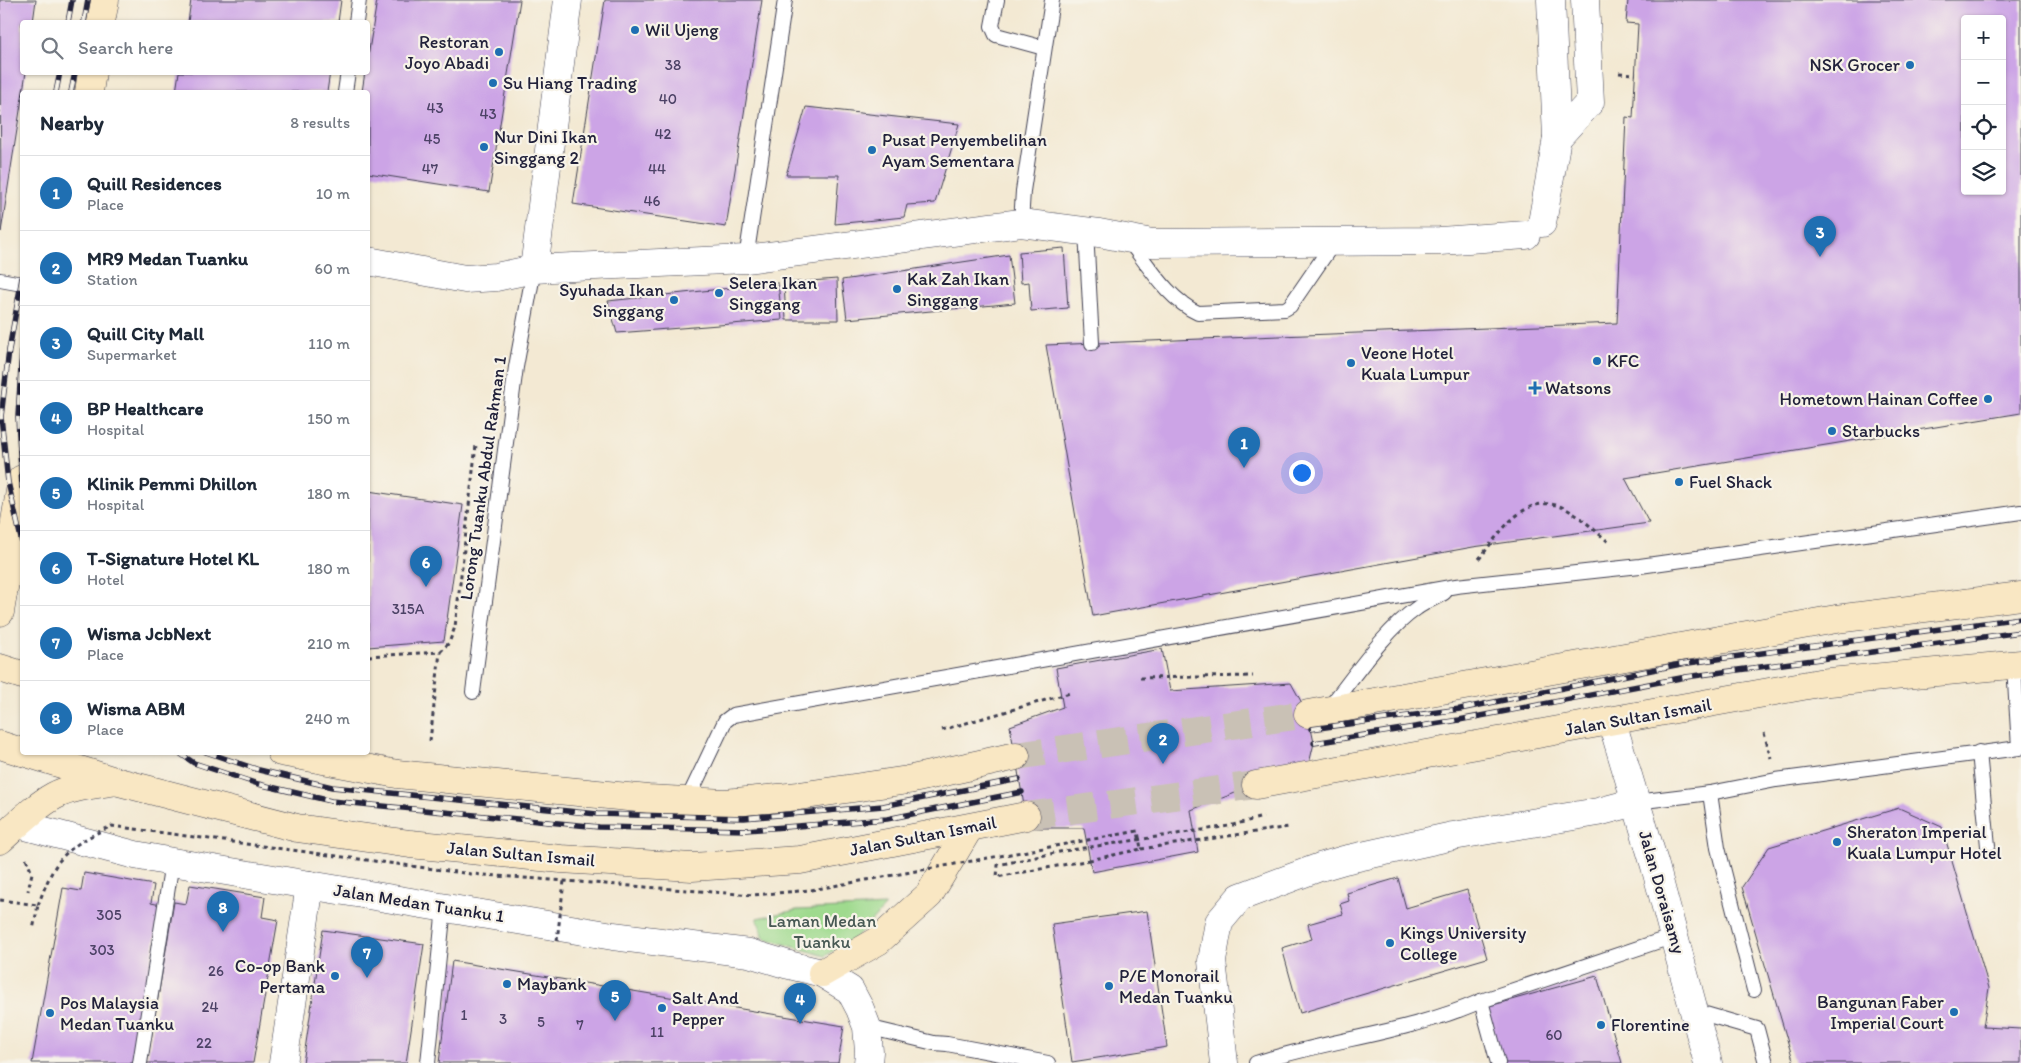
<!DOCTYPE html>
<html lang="en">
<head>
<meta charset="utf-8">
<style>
  :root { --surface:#fff; --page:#f2f2f3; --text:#1f2937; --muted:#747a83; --line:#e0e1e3; --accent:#1f6fb2 }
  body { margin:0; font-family:Itim,sans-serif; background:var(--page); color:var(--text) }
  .controls { position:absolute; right:15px; top:15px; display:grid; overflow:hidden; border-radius:5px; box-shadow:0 1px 4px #0004 }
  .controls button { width:45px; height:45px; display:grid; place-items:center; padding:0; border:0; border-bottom:1px solid var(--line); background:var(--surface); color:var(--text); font:25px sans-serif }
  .you { position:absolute; left:1301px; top:472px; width:18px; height:18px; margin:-12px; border:4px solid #fff; border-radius:50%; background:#1a73e8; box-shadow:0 0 0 8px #1a73e833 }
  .badge { display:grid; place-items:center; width:32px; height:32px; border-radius:50%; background:var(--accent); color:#fff; font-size:16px; font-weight:700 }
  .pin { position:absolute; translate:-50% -41px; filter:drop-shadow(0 1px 2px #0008) }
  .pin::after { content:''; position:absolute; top:26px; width:18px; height:15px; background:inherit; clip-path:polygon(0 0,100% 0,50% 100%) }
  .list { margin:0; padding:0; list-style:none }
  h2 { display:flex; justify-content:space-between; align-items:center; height:65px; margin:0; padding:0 20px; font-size:21px }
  h2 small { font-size:16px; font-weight:400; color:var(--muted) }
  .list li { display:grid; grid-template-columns:32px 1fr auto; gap:15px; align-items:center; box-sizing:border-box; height:75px; padding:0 20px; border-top:1px solid var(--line) }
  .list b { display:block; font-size:19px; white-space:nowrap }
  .list p { margin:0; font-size:16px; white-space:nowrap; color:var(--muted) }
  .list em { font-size:16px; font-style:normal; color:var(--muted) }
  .icon { flex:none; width:28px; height:28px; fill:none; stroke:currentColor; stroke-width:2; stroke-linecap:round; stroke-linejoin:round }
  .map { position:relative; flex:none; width:2021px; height:1063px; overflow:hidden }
  .search { position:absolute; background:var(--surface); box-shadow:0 1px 4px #0004; left:20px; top:20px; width:350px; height:55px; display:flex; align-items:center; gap:12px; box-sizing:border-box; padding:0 18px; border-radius:5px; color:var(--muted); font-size:19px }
  .panel { position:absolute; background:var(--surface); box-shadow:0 1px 4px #0004; left:20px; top:90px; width:350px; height:665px; border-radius:5px }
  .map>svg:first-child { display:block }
  .green { fill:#9fda8e; stroke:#607e64 }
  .building { fill:#cca4e6; fill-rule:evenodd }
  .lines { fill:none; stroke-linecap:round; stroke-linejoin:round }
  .secondary-tunnel { stroke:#c9c1b5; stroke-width:28; stroke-dasharray:28 14; stroke-linecap:butt }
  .lane-casing { stroke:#414052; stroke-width:16 }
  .street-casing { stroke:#414052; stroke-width:29 }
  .secondary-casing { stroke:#414052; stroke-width:29 }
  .path { stroke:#414052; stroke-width:3; stroke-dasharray:4 4; stroke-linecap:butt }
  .lane { stroke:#fff; stroke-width:14 }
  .street { stroke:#fff; stroke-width:28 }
  .secondary { stroke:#f9e7c3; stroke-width:28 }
  .rail-casing { stroke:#22223b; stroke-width:5.5 }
  .rail { stroke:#f7f3e8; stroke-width:4; stroke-dasharray:11; stroke-linecap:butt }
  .path-bridge { stroke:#414052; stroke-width:3; stroke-dasharray:4 4; stroke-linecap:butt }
  .poi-dot { fill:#1f6fb2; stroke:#f7f3e8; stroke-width:2 }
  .labels { text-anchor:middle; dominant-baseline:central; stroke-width:4.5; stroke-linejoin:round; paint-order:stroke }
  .number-label { font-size:15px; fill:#4c4266 }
  .poi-label { font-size:18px; fill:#22223b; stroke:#f7f3e8; text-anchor:start }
  .street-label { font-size:18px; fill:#22223b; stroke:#f7f3e8 }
  .park-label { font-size:18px; fill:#485954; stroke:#f7f3e8 }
</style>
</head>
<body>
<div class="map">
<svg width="2021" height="1063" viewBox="0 0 2021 1063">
  <rect width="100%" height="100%" fill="#f7f3e8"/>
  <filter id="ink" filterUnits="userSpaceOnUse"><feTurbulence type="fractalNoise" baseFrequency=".02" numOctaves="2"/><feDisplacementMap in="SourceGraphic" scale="10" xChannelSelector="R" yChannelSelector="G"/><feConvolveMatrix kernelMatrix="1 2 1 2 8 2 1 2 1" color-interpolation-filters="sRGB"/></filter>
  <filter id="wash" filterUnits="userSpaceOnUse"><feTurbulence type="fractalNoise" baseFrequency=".0096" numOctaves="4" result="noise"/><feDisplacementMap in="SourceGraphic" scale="20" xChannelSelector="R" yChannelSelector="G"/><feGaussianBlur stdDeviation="1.12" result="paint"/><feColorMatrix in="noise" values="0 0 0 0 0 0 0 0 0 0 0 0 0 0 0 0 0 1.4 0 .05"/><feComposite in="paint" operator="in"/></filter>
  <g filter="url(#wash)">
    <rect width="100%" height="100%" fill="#f3e9d3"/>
    <path class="green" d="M 886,906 L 853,940 L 825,956 L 764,938 L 757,918 L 797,910 Z"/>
    <g id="blocks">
      <g class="building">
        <path d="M 0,0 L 36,0 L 33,22 L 22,22 L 22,72 L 26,72 L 1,232 Z"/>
        <path d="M 191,0 L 341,0 L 338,22 L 188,22 Z"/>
        <path d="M 377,0 L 520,0 L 489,192 L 368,173 L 368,92 L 362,92 L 365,72 L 368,72 L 368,57 Z"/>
        <path d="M 605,0 L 762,0 L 726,227 L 573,204 Z"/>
        <path d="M 1628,0 L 2021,0 L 2021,413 L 1625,478 L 1649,523 L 1473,547 L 1093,616 L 1046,345 L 1617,323 L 1626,117 L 1633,118 L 1638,24 L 1626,23 ZM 1965,19 L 2002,19 L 2002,191 L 1965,191 Z"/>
        <path d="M 179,72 L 330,72 L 327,92 L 176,92 Z"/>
        <path d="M 806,107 L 959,124 L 935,203 L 907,205 L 904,217 L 835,224 L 839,175 L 786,175 Z"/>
        <path d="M 1064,248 L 1068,308 L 1031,311 L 1029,282 L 1021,283 L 1019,252 Z"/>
        <path d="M 1009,255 L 1015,303 L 847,319 L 842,280 Z"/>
        <path d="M 837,279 L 838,320 L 786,320 L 784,283 Z"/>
        <path d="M 778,283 L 782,320 L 617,333 L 608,301 Z"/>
        <path d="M 368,491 L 463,505 L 444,641 L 368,647 Z"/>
        <path d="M 1162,649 L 1170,691 L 1291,683 L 1308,714 L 1314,743 L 1307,772 L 1256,785 L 1191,810 L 1198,852 L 1092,872 L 1084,828 L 1028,828 L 1010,726 L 1063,707 L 1056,668 Z"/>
        <path d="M 1899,808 L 1942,827 L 1989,988 L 1983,1027 L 2021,1029 L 2021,1063 L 1794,1063 L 1742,887 L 1769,847 Z"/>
        <path d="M 84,873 L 154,885 L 151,903 L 161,905 L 133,1063 L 32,1063 L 63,888 L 81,891 Z"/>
        <path d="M 1398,878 L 1406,908 L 1467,890 L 1487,958 L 1300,1013 L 1282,948 L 1312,939 L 1308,924 L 1343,914 L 1340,904 L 1349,901 L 1347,893 Z"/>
        <path d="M 190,885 L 265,897 L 262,917 L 278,920 L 253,1063 L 147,1063 L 174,902 L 186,904 Z"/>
        <path d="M 1147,911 L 1167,1047 L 1072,1062 L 1052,924 Z"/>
        <path d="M 323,930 L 424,944 L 406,1063 L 303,1063 Z"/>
        <path d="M 452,961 L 844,1026 L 838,1063 L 439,1063 Z"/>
        <path d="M 1597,976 L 1622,1063 L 1502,1063 L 1486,1007 Z"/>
      </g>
    </g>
  </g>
  <g filter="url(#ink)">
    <use href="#blocks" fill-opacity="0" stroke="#414052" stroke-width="1"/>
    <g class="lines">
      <g class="secondary-tunnel">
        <path d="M 1016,756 L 1308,714"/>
        <path d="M 1026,816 L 1256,785"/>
      </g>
      <defs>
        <g id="lane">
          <path d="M 997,0 L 992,26 L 996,35 L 1044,48"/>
          <path d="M 356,22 L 359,0"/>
          <path d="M 345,92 L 348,72"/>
          <path d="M 1021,223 L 1023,191 L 1052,0"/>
          <path d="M 1086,231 L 1092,343"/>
          <path d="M 1129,241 C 1149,266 1168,299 1198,313 L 1285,309 L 1290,306 L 1334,242"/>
          <path d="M 746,259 L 785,0"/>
          <path d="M 0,280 L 22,284"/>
          <path d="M 473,692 L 516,367 L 534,269"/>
          <path d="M 1328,709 C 1353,678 1385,630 1417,608 C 1425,602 1435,598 1444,593"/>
          <path d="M 1979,752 L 1988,846"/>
          <path d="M 1710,793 L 1718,848 L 1754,990"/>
          <path d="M 687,801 L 725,721 L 733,715 L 1456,586 L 1640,566 L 2021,512"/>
          <path d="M 1636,802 L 1710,793 L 1776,780 L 2019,748 L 2014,665"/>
          <path d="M 1481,1001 L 1498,1063"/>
          <path d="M 1695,1011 L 1757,1029 L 1766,1063"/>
          <path d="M 867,1027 L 934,1043 L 947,1044 L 1048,1063"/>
          <path d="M 140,1063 L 172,862"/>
          <path d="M 428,1063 L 444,907"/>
          <path d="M 1256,1063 C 1330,1039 1409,1033 1481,1001 L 1674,936"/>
        </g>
        <g id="street">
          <path d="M 1557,138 L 1590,102 L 1585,0"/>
          <path d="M 1542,223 L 1557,138 L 1551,0"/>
          <path d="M 368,261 L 465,279 L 496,277 L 534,269 L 552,268 L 746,259 L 1021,223 L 1099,233 L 1152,243 L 1440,241 L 1526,235"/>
          <path d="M 534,269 L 568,0"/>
          <path d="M 1612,722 L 1655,866 L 1708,1063"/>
          <path d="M 18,824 L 135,855 L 172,862 L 613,936 L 749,953 L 789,965 L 822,973 L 850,990 L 860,1009 L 867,1027 L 869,1052 L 868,1063"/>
          <path d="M 283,1063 L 310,885"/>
          <path d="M 1224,1063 L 1212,961 L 1219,922 L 1240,897 L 1320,867 L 1344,860 L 1453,836 L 1598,812 L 1636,802"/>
        </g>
        <g id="secondary">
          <path d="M 101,22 L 105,0"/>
          <path d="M 89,92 L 92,72"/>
          <path d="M 0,612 L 22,479"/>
          <path d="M 0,668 L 22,675"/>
          <path d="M 1308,714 L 1836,619 L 2021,596"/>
          <path d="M 0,745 L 22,752"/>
          <path d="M 23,752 L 115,781 L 297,828 L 410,844 L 561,859 L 692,867 L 800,860 L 1026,816"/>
          <path d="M 281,752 L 397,774 L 648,799 L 725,803 L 799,796 L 908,780 L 1016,756"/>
          <path d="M 1256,785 L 1819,683 L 2021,664"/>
          <path d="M 0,840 C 17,825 34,807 54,796 C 71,787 92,785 111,782"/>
          <path d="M 822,973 L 878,941 L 929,895 L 969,828"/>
        </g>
      </defs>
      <use href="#lane" class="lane-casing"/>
      <use href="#street" class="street-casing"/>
      <use href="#secondary" class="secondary-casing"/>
      <g class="path">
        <path d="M 1619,73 L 1636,74"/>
        <path d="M 1479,559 C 1500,533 1525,490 1564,508 C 1581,516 1596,532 1611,544"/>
        <path d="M 368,656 L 440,652 L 449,643 L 455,627 L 476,445"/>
        <path d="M 1140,678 L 1253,676"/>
        <path d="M 942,730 L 1070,693"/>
        <path d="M 1764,733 L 1771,758"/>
        <path d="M 430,741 L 440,652"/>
        <path d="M 1141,849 L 1289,827"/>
        <path d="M 26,859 L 32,873 L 28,891"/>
        <path d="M 1090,860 L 997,877 L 998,865 L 1064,851 L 1229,826 L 1263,817"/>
        <path d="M 0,900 L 38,905 L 33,930"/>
      </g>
      <use href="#lane" class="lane"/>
      <use href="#street" class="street"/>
      <use href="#secondary" class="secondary"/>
      <defs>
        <g id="rail">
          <path d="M 68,22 L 72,0"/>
          <path d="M 84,22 L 88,0"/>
          <path d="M 56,92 L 60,72"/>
          <path d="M 71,92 L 75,72"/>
          <path d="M 22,278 L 9,350 L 1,417 L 8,482 L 22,543"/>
          <path d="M 22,351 L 18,417 L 22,487"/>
          <path d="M 1311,729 L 1460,709 L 1681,664 L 2021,618"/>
          <path d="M 1314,743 L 1459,720 L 1686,677 L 2021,632"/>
          <path d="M 178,752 L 194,763 L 258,784 L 331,801 L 599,827 L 746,830 L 887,819 L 1022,792"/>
          <path d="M 206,752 L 259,770 L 332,787 L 597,814 L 744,818 L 883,806 L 1019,779"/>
        </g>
      </defs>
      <use href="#rail" class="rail-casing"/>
      <use href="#rail" class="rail"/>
      <g class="path-bridge">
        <path d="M 38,905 C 44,890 50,872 60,860 C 73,844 94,834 112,826 L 471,874 L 753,895 L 811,890 L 1138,831 L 1141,849 L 1090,860"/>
        <path d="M 557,941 L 564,881"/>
      </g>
    </g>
  </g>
  <g class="poi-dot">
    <circle cx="635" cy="30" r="5"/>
    <circle cx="499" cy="52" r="5"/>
    <circle cx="1910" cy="65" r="5"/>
    <circle cx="493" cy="83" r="5"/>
    <circle cx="484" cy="147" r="5"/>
    <circle cx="872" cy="150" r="5"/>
    <circle cx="897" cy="289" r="5"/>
    <circle cx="719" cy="293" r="5"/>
    <circle cx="674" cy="300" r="5"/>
    <circle cx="1597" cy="361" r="5"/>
    <circle cx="1351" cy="363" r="5"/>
    <path d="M1532.5 380.5h5v5h5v5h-5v5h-5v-5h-5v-5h5z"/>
    <circle cx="1988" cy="399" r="5"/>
    <circle cx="1832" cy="431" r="5"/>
    <circle cx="1679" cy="482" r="5"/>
    <circle cx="1837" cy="842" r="5"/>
    <circle cx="1390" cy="943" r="5"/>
    <circle cx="335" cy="976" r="5"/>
    <circle cx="507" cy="984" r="5"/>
    <circle cx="1109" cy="986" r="5"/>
    <circle cx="662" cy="1008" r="5"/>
    <circle cx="1954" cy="1012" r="5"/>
    <circle cx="50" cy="1013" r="5"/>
    <circle cx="1601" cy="1025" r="5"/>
  </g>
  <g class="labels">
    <g class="number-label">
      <text x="673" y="65">38</text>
      <text x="668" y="99">40</text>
      <text x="435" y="108">43</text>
      <text x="488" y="114">43</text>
      <text x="663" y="134">42</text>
      <text x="432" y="139">45</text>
      <text x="430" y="169">47</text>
      <text x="657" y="169">44</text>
      <text x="652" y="201">46</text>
      <text x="408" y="609">315A</text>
      <text x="109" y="915">305</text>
      <text x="102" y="950">303</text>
      <text x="216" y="971">26</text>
      <text x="210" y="1007">24</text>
      <text x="464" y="1015">1</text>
      <text x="503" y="1019">3</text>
      <text x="541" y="1022">5</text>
      <text x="580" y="1025">7</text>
      <text x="657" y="1032">11</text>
      <text x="1554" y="1035">60</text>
      <text x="204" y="1043">22</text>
    </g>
    <g class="poi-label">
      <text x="645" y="30">Wil Ujeng</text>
      <text x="489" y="42" text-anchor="end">Restoran<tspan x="489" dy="21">Joyo Abadi</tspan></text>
      <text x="1900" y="65" text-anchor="end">NSK Grocer</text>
      <text x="503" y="83">Su Hiang Trading</text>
      <text x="494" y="137">Nur Dini Ikan<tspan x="494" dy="21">Singgang 2</tspan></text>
      <text x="882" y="140">Pusat Penyembelihan<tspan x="882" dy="21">Ayam Sementara</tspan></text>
      <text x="907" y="279">Kak Zah Ikan<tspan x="907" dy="21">Singgang</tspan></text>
      <text x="729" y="283">Selera Ikan<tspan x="729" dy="21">Singgang</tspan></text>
      <text x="664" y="290" text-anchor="end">Syuhada Ikan<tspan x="664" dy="21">Singgang</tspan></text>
      <text x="1361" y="353">Veone Hotel<tspan x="1361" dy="21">Kuala Lumpur</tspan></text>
      <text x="1607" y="361">KFC</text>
      <text x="1545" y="388">Watsons</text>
      <text x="1978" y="399" text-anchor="end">Hometown Hainan Coffee</text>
      <text x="1842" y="431">Starbucks</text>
      <text x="1689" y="482">Fuel Shack</text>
      <text x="1847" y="832">Sheraton Imperial<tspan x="1847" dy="21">Kuala Lumpur Hotel</tspan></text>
      <text x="1400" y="933">Kings University<tspan x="1400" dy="21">College</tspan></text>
      <text x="325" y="966" text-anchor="end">Co-op Bank<tspan x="325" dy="21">Pertama</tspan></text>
      <text x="1119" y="976">P/E Monorail<tspan x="1119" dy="21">Medan Tuanku</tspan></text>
      <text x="517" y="984">Maybank</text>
      <text x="672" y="998">Salt And<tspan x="672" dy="21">Pepper</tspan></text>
      <text x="1944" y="1002" text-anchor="end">Bangunan Faber<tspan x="1944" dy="21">Imperial Court</tspan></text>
      <text x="60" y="1003">Pos Malaysia<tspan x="60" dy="21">Medan Tuanku</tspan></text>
      <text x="1611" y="1025">Florentine</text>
    </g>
    <g class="street-label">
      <text transform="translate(483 478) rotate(-82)">Lorong Tuanku Abdul Rahman 1</text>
      <text transform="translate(1638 717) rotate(-10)">Jalan Sultan Ismail</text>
      <text transform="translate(923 836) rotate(-11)">Jalan Sultan Ismail</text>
      <text transform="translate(521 854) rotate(5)">Jalan Sultan Ismail</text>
      <text transform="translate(1662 892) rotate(74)">Jalan Doraisamy</text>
      <text transform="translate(419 903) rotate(9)">Jalan Medan Tuanku 1</text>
    </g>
    <g class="park-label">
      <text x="822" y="921">Laman Medan<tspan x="822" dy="21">Tuanku</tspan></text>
    </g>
  </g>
</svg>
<div class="controls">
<button>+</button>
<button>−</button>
<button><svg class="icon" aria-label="locate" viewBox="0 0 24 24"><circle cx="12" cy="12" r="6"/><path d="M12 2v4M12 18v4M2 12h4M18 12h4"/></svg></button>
<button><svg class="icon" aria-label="layers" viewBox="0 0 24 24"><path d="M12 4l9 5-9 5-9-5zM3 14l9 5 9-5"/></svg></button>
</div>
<div class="you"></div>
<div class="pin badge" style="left:1244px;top:468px">1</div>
<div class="pin badge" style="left:1163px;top:764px">2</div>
<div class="pin badge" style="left:1820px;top:257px">3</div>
<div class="pin badge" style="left:800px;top:1024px">4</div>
<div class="pin badge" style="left:615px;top:1021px">5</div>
<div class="pin badge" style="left:426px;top:587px">6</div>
<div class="pin badge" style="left:367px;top:978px">7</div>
<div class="pin badge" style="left:223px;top:932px">8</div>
<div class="search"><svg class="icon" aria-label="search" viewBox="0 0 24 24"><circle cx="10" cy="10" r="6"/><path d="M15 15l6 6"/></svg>Search here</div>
<section class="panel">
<h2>Nearby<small>8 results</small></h2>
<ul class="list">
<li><span class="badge">1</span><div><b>Quill Residences</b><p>Place</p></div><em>10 m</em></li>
<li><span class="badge">2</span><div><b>MR9 Medan Tuanku</b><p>Station</p></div><em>60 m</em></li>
<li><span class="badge">3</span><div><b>Quill City Mall</b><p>Supermarket</p></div><em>110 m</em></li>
<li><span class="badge">4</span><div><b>BP Healthcare</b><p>Hospital</p></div><em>150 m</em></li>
<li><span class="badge">5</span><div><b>Klinik Pemmi Dhillon</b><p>Hospital</p></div><em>180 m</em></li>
<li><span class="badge">6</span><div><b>T-Signature Hotel KL</b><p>Hotel</p></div><em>180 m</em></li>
<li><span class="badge">7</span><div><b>Wisma JcbNext</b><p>Place</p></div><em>210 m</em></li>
<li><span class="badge">8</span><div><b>Wisma ABM</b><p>Place</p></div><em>240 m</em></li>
</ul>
</section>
</div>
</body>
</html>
